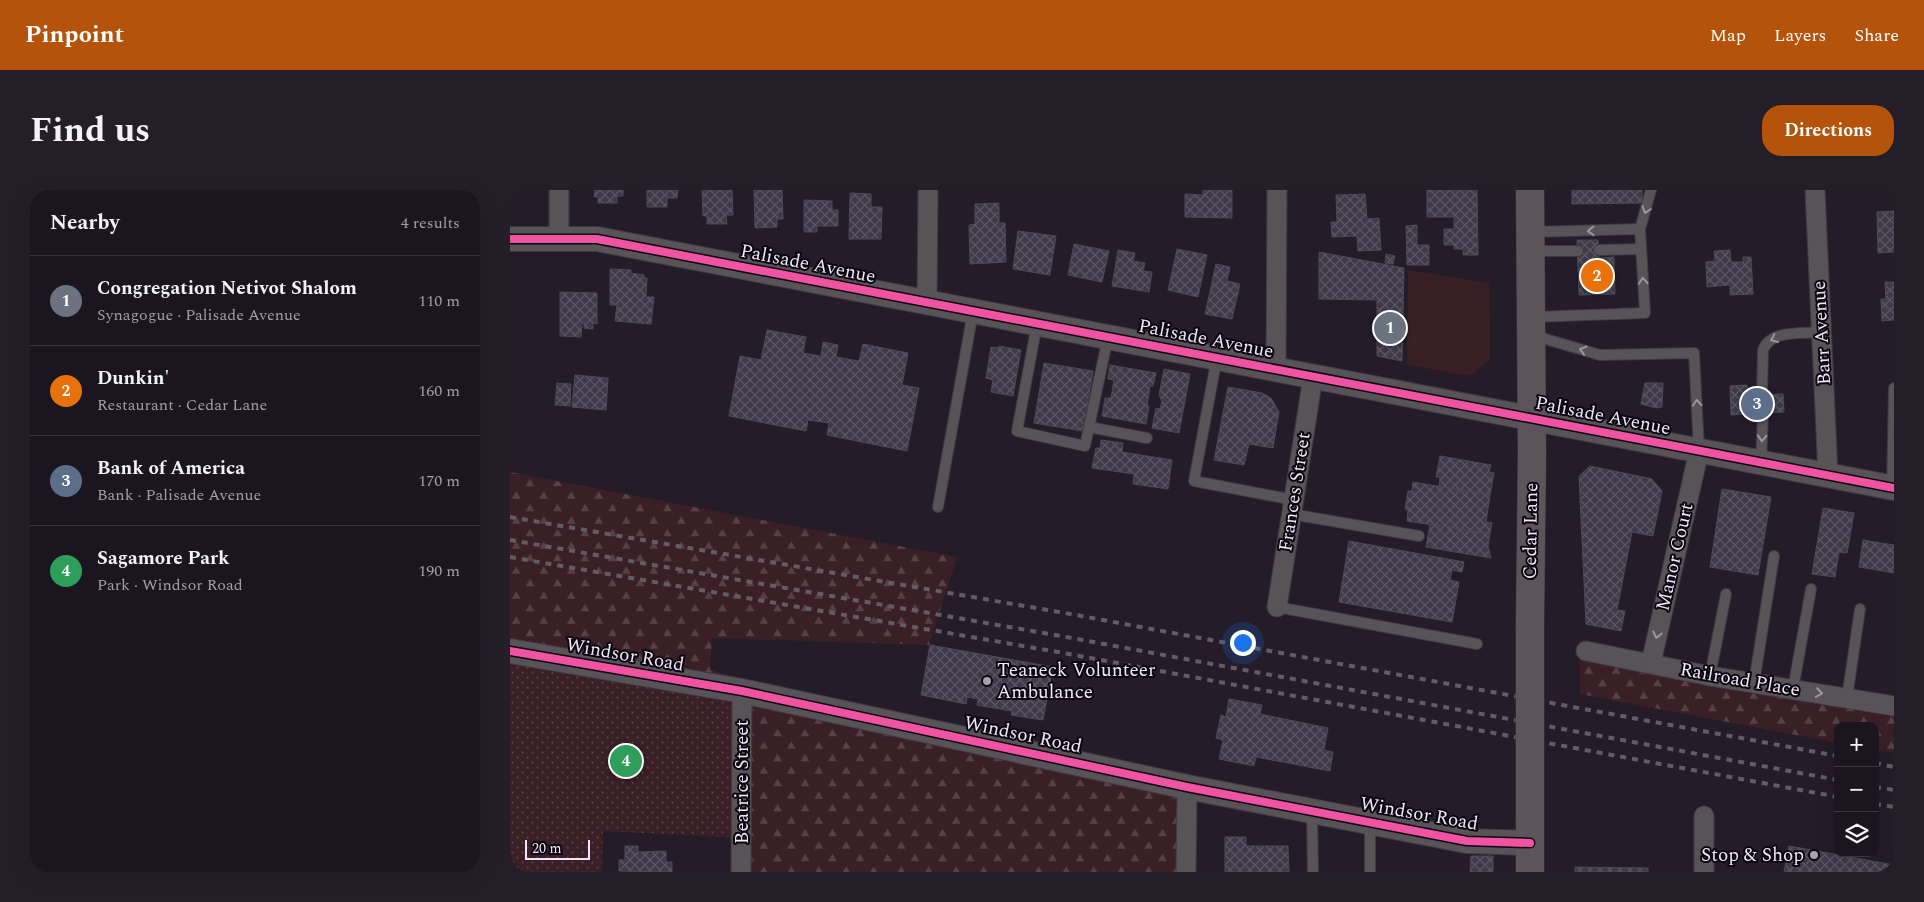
<!DOCTYPE html>
<html lang="en">
<head>
<meta charset="utf-8">
<style>
  :root { --surface:#1b151f; --page:#241e28; --text:#f1f3f6; --muted:#a09fa4; --line:#39343d; --accent:#b45309 }
  body { margin:0; font-family:Spectral,serif; background:var(--page); color:var(--text) }
  .controls { position:absolute; right:15px; bottom:15px; display:grid; overflow:hidden; border-radius:10px; box-shadow:0 5px 20px #0002 }
  .controls button { width:45px; height:45px; display:grid; place-items:center; padding:0; border:0; border-bottom:1px solid var(--line); background:var(--surface); color:var(--text); font:25px sans-serif }
  .scale { position:absolute; left:15px; bottom:12px; width:65px; box-sizing:border-box; padding-left:5px; border:2px solid #f0e7f8; border-top:0; font-size:14px; line-height:18px; white-space:nowrap; color:#f0e7f8; -webkit-text-stroke:4px #0b050f; paint-order:stroke }
  .you { position:absolute; left:732px; top:452px; width:18px; height:18px; margin:-12px; border:4px solid #fff; border-radius:50%; background:#1a73e8; box-shadow:0 0 0 8px #1a73e833 }
  .badge { display:grid; place-items:center; width:32px; height:32px; border-radius:50%; background:var(--accent); color:#fff; font-size:16px; font-weight:700 }
  .pin { position:absolute; translate:-50% -50%; border:2px solid #fff; box-shadow:0 1px 5px #0006 }
  .list { margin:0; padding:0; list-style:none }
  h2 { display:flex; justify-content:space-between; align-items:center; height:65px; margin:0; padding:0 20px; font-size:21px }
  h2 small { font-size:16px; font-weight:400; color:var(--muted) }
  .list li { display:grid; grid-template-columns:32px 1fr auto; gap:15px; align-items:center; box-sizing:border-box; height:90px; padding:0 20px; border-top:1px solid var(--line) }
  .list b { display:block; font-size:19px; white-space:nowrap }
  .list p { margin:0; font-size:16px; white-space:nowrap; color:var(--muted) }
  .list em { font-size:16px; font-style:normal; color:var(--muted) }
  .icon { flex:none; width:28px; height:28px; fill:none; stroke:currentColor; stroke-width:2; stroke-linecap:round; stroke-linejoin:round }
  .map { position:relative; flex:none; width:1384px; height:682px; overflow:hidden; border-radius:20px }
  header { display:flex; align-items:center; gap:30px; box-sizing:border-box; height:70px; padding:0 25px; background:var(--accent); color:#fff }
  header strong { font-size:24px }
  nav { display:flex; gap:28px; margin-inline-start:auto; font-size:18px }
  .intro { display:flex; align-items:center; justify-content:space-between; box-sizing:border-box; height:120px; padding:0 30px }
  h1 { margin:0; font-size:35px }
  .button { padding:12px 22px; border-radius:20px; background:var(--accent); color:#fff; font-size:18px; font-weight:700 }
  main { display:flex; gap:30px; padding:0 30px }
  aside { flex:1; background:var(--surface); border-radius:20px; box-shadow:0 5px 20px #0002 }
  .map>svg:first-child { display:block }
  .green { fill:#3a1f26 }
  .forest { fill:url(#forest-firs) }
  .park { fill:url(#park-dots) }
  .building { fill:url(#building-cross-hatch); stroke:#4d4956 }
  .lines { fill:none; stroke-linecap:round; stroke-linejoin:round }
  .service-casing { stroke:#403945; stroke-width:12 }
  .minor-casing { stroke:#403945; stroke-width:21 }
  .tertiary-casing { stroke:#403945; stroke-width:26 }
  .secondary-casing { stroke:#403945; stroke-width:29 }
  .service { stroke:#585357; stroke-width:10 }
  .minor { stroke:#585357; stroke-width:19 }
  .tertiary { stroke:#585357; stroke-width:24 }
  .secondary { stroke:#5b555a; stroke-width:28 }
  .rail { stroke:#625d64; stroke-width:4; stroke-dasharray:6 6; stroke-linecap:butt }
  .secondary-bridge-casing { stroke:#403945; stroke-width:29; stroke-linecap:butt }
  .secondary-bridge { stroke:#5b555a; stroke-width:28 }
  .cycleway-casing { stroke:#0b050f; stroke-width:11 }
  .cycleway { stroke:#f153a3; stroke-width:8 }
  .oneway { stroke:#9c969f }
  .poi-dot { fill:#a9a0b0; stroke:#0b050f; stroke-width:2 }
  .labels { text-anchor:middle; dominant-baseline:central; stroke-width:4; stroke-linejoin:round; paint-order:stroke }
  .street-label { font-size:19px; fill:#f0e7f8; stroke:#0b050f }
  .poi-label { font-size:19px; fill:#f0e7f8; stroke:#0b050f; text-anchor:start }
</style>
</head>
<body>
<header>
<strong>Pinpoint</strong>
<nav><a>Map</a><a>Layers</a><a>Share</a></nav>
</header>
<div class="intro"><h1>Find us</h1><a class="button">Directions</a></div>
<main>
<aside>
<h2>Nearby<small>4 results</small></h2>
<ul class="list">
<li><span class="badge" style="background:#6b7280">1</span><div><b>Congregation Netivot Shalom</b><p>Synagogue · Palisade Avenue</p></div><em>110 m</em></li>
<li><span class="badge" style="background:#e8710a">2</span><div><b>Dunkin'</b><p>Restaurant · Cedar Lane</p></div><em>160 m</em></li>
<li><span class="badge" style="background:#5c6f8a">3</span><div><b>Bank of America</b><p>Bank · Palisade Avenue</p></div><em>170 m</em></li>
<li><span class="badge" style="background:#2e9e5b">4</span><div><b>Sagamore Park</b><p>Park · Windsor Road</p></div><em>190 m</em></li>
</ul>
</aside>
<div class="map">
<svg width="1384" height="682" viewBox="0 0 1384 682">
  <defs>
    <pattern id="forest-firs" width="22" height="20" patternUnits="userSpaceOnUse" patternTransform="scale(1.25)"><rect width="22" height="20" fill="#3a1f26"/><path d="M5 1l3.5 6h-7zM16 11l3.5 6h-7z" fill="#574046"/></pattern>
    <pattern id="park-dots" width="8" height="8" patternUnits="userSpaceOnUse" patternTransform="scale(1.25)"><rect width="8" height="8" fill="#3a1f26"/><path d="M2 2h.1M6 6h.1" fill="none" stroke="#574046" stroke-width="1.8" stroke-linecap="round"/></pattern>
    <pattern id="building-cross-hatch" width="8" height="8" patternUnits="userSpaceOnUse" patternTransform="scale(1.25)"><rect width="8" height="8" fill="#3e3a49"/><path d="M0 0l8 8M0 8l8-8" fill="none" stroke="#5a5664"/></pattern>
  </defs>
  <rect width="100%" height="100%" fill="#241c29"/>
  <path class="green" d="M 898,80 L 979,93 L 980,170 L 960,186 L 897,175 Z"/>
  <g class="forest">
    <path d="M 0,282 L 447,367 L 419,455 L 202,448 L 200,480 L 405,532 L 677,597 L 676,682 L 231,682 L 232,501 L 0,461 Z"/>
    <path d="M 1070,462 L 1384,522 L 1384,563 L 1365,560 L 1365,536 L 1328,536 L 1328,553 L 1070,504 Z"/>
  </g>
  <path class="park" d="M 0,461 L 232,501 L 232,648 L 93,641 L 92,682 L 0,682 Z"/>
  <g class="building">
    <path d="M 85,0 L 113,0 L 113,6 L 107,6 L 107,13 L 88,13 L 88,7 L 84,7 Z"/>
    <path d="M 137,0 L 168,0 L 167,8 L 157,8 L 157,17 L 137,17 Z"/>
    <path d="M 192,0 L 222,0 L 223,25 L 216,25 L 217,34 L 197,34 L 197,26 L 193,26 Z"/>
    <path d="M 244,0 L 272,0 L 273,29 L 267,29 L 267,37 L 245,38 Z"/>
    <path d="M 693,0 L 722,0 L 722,28 L 675,27 L 675,4 L 693,5 Z"/>
    <path d="M 917,0 L 967,0 L 968,65 L 953,65 L 953,59 L 944,59 L 944,55 L 934,55 L 934,39 L 944,39 L 944,27 L 917,27 Z"/>
    <path d="M 1062,0 L 1132,0 L 1132,13 L 1062,14 Z"/>
    <path d="M 340,3 L 361,4 L 361,17 L 372,17 L 371,49 L 339,49 Z"/>
    <path d="M 855,4 L 857,29 L 869,28 L 871,60 L 848,61 L 847,46 L 822,47 L 821,32 L 827,32 L 826,5 Z"/>
    <path d="M 294,10 L 322,11 L 322,20 L 328,20 L 328,36 L 307,36 L 307,42 L 294,42 Z"/>
    <path d="M 489,13 L 489,33 L 495,33 L 496,72 L 460,74 L 459,35 L 465,34 L 465,14 Z"/>
    <path d="M 1384,21 L 1384,62 L 1368,63 L 1367,22 Z"/>
    <path d="M 907,35 L 907,55 L 919,55 L 919,75 L 897,75 L 896,36 Z"/>
    <path d="M 508,41 L 546,46 L 540,85 L 503,79 Z"/>
    <path d="M 1067,50 L 1088,50 L 1089,68 L 1104,67 L 1105,104 L 1069,105 Z"/>
    <path d="M 564,54 L 599,61 L 592,92 L 558,85 Z"/>
    <path d="M 667,59 L 697,65 L 688,107 L 658,100 Z"/>
    <path d="M 608,60 L 625,63 L 623,71 L 635,73 L 633,81 L 642,82 L 639,102 L 602,96 Z"/>
    <path d="M 1220,60 L 1221,72 L 1233,72 L 1233,67 L 1241,67 L 1243,104 L 1220,105 L 1220,95 L 1197,97 L 1196,72 L 1205,71 L 1204,61 Z"/>
    <path d="M 809,62 L 894,78 L 892,171 L 867,166 L 867,110 L 809,109 Z"/>
    <path d="M 876,64 L 885,66 L 883,74 L 875,73 Z"/>
    <path d="M 706,74 L 720,77 L 717,91 L 730,94 L 722,129 L 695,124 Z"/>
    <path d="M 100,79 L 121,80 L 121,83 L 134,85 L 134,88 L 137,88 L 136,107 L 144,107 L 141,134 L 105,131 L 107,115 L 100,115 Z"/>
    <path d="M 1375,92 L 1384,92 L 1384,130 L 1372,131 L 1371,109 L 1376,109 Z"/>
    <path d="M 50,102 L 87,103 L 87,134 L 83,133 L 83,139 L 74,138 L 74,133 L 72,133 L 71,147 L 50,146 Z"/>
    <path d="M 257,140 L 296,147 L 293,163 L 311,166 L 313,152 L 328,155 L 326,167 L 349,171 L 353,154 L 398,163 L 392,195 L 409,198 L 397,261 L 317,245 L 319,233 L 298,230 L 296,241 L 219,226 L 230,166 L 251,170 Z"/>
    <path d="M 489,156 L 511,160 L 503,206 L 481,202 L 483,190 L 476,188 L 481,157 L 489,158 Z"/>
    <path d="M 534,173 L 583,181 L 573,241 L 524,233 Z"/>
    <path d="M 600,175 L 646,183 L 643,196 L 640,196 L 637,216 L 639,216 L 636,234 L 592,226 L 595,208 L 601,208 L 604,190 L 598,189 Z"/>
    <path d="M 654,179 L 680,184 L 669,243 L 642,238 L 646,218 L 650,219 L 652,211 L 649,205 Z"/>
    <path d="M 65,185 L 98,188 L 96,220 L 62,217 Z"/>
    <path d="M 47,193 L 61,194 L 60,216 L 45,215 Z"/>
    <path d="M 1135,193 L 1153,193 L 1152,217 L 1146,218 L 1131,214 Z"/>
    <path d="M 1237,195 L 1238,206 L 1273,204 L 1274,222 L 1221,225 L 1220,196 Z"/>
    <path d="M 718,197 L 752,203 L 761,208 L 769,222 L 763,258 L 739,254 L 734,275 L 704,270 Z"/>
    <path d="M 591,250 L 613,253 L 612,262 L 662,270 L 658,299 L 623,294 L 624,284 L 582,278 L 586,258 L 590,258 Z"/>
    <path d="M 930,266 L 981,275 L 979,282 L 984,283 L 980,305 L 929,296 L 930,287 L 926,287 Z"/>
    <path d="M 1080,276 L 1142,289 L 1152,301 L 1143,346 L 1122,342 L 1107,420 L 1115,421 L 1111,441 L 1076,434 L 1069,286 Z"/>
    <path d="M 903,292 L 980,305 L 976,332 L 982,333 L 980,344 L 897,331 L 898,320 L 895,319 L 898,301 L 902,301 Z"/>
    <path d="M 1212,299 L 1261,307 L 1248,385 L 1200,377 Z"/>
    <path d="M 1313,318 L 1344,323 L 1337,363 L 1329,362 L 1325,387 L 1302,384 Z"/>
    <path d="M 920,334 L 980,344 L 978,356 L 981,368 L 916,357 Z"/>
    <path d="M 1353,350 L 1384,355 L 1384,383 L 1349,377 Z"/>
    <path d="M 839,351 L 954,372 L 952,382 L 942,380 L 940,390 L 949,392 L 942,432 L 829,412 Z"/>
    <path d="M 420,455 L 543,477 L 533,530 L 501,525 L 502,521 L 467,515 L 468,509 L 457,507 L 456,514 L 411,505 Z"/>
    <path d="M 719,509 L 752,515 L 750,524 L 818,538 L 814,560 L 823,562 L 820,581 L 746,567 L 744,576 L 709,569 L 713,550 L 706,548 L 711,525 L 716,527 Z"/>
    <path d="M 715,647 L 736,647 L 736,656 L 778,656 L 779,682 L 715,682 Z"/>
    <path d="M 115,656 L 128,656 L 128,662 L 156,661 L 156,672 L 162,672 L 162,682 L 109,681 L 109,670 L 115,670 Z"/>
    <path d="M 1279,656 L 1384,675 L 1384,682 L 1274,682 Z"/>
    <path d="M 961,666 L 983,666 L 983,682 L 960,682 Z"/>
    <path d="M 1065,677 L 1138,678 L 1138,682 L 1065,682 Z"/>
  </g>
  <g class="lines">
    <defs>
      <g id="service">
        <path d="M 1021,42 L 1130,39"/>
        <path d="M 1089,60 L 1131,59"/>
        <path d="M 1021,61 L 1068,61"/>
        <path d="M 1023,127 L 1135,123 L 1130,39 L 1141,0"/>
        <path d="M 527,134 L 507,241 L 575,256 L 598,147"/>
        <path d="M 1022,145 L 1090,165 L 1184,163 L 1189,260"/>
        <path d="M 707,167 L 684,291 L 784,310"/>
        <path d="M 1252,205 L 1253,160 C 1261,139 1293,144 1312,142"/>
        <path d="M 579,237 L 637,248"/>
        <path d="M 1251,272 L 1253,223"/>
        <path d="M 1382,298 L 1384,198"/>
        <path d="M 428,317 L 463,122"/>
        <path d="M 781,324 L 909,346"/>
        <path d="M 767,417 L 967,454"/>
        <path d="M 1200,486 L 1216,404"/>
        <path d="M 1244,493 L 1264,366"/>
        <path d="M 1283,499 L 1301,399"/>
        <path d="M 1337,508 L 1350,419"/>
        <path d="M 802,622 L 803,682"/>
        <path d="M 860,682 L 860,633"/>
      </g>
      <g id="minor">
        <path d="M 49,0 L 49,48"/>
        <path d="M 1305,0 L 1318,286"/>
        <path d="M 417,113 L 418,0"/>
        <path d="M 766,178 L 767,0"/>
        <path d="M 767,417 L 803,187"/>
        <path d="M 1076,461 L 1200,486 L 1384,516"/>
        <path d="M 1141,473 L 1189,261"/>
        <path d="M 1194,626 L 1194,682"/>
        <path d="M 231,682 L 232,501"/>
        <path d="M 676,682 L 677,597"/>
      </g>
      <g id="tertiary">
        <path d="M 0,49 L 87,49 L 1384,298"/>
        <path d="M 0,461 L 232,501 L 677,597 L 957,651 L 1020,653"/>
      </g>
      <g id="secondary">
        <path d="M 1020,433 L 1022,262 L 1020,0"/>
        <path d="M 1020,682 L 1020,628"/>
      </g>
    </defs>
    <use href="#service" class="service-casing"/>
    <use href="#minor" class="minor-casing"/>
    <use href="#tertiary" class="tertiary-casing"/>
    <use href="#secondary" class="secondary-casing"/>
    <use href="#service" class="service"/>
    <use href="#minor" class="minor"/>
    <use href="#tertiary" class="tertiary"/>
    <use href="#secondary" class="secondary"/>
    <g class="rail">
      <path d="M 0,327 L 555,423 L 1328,566"/>
      <path d="M 0,350 L 551,446 L 1328,590"/>
      <path d="M 0,367 L 548,462 L 1328,607"/>
      <path d="M 1365,573 L 1384,577"/>
      <path d="M 1365,597 L 1384,600"/>
      <path d="M 1365,614 L 1384,617"/>
    </g>
    <defs>
      <path id="secondary-bridge" d="M 1020,433 L 1020,628"/>
    </defs>
    <use href="#secondary-bridge" class="secondary-bridge-casing"/>
    <use href="#secondary-bridge" class="secondary-bridge"/>
    <defs>
      <g id="cycleway">
        <path d="M 0,49 L 87,49 L 1384,298"/>
        <path d="M 0,461 L 232,501 L 677,597 L 957,651 L 1020,653"/>
      </g>
    </defs>
    <use href="#cycleway" class="cycleway-casing"/>
    <use href="#cycleway" class="cycleway"/>
  </g>
  <defs><path id="oneway-chevron" d="M-2-3.5L2.5 0L-2 3.5" fill="none" stroke-width="1.6" stroke-linecap="round" stroke-linejoin="round" transform="scale(1.25)"/></defs>
  <g class="oneway">
    <use href="#oneway-chevron" transform="translate(1136 20) rotate(108)"/>
    <use href="#oneway-chevron" transform="translate(1081 41) rotate(178)"/>
    <use href="#oneway-chevron" transform="translate(1133 91) rotate(-93)"/>
    <use href="#oneway-chevron" transform="translate(1264 149) rotate(155)"/>
    <use href="#oneway-chevron" transform="translate(1073 160) rotate(-163)"/>
    <use href="#oneway-chevron" transform="translate(1187 213) rotate(-93)"/>
    <use href="#oneway-chevron" transform="translate(1252 248) rotate(93)"/>
    <use href="#oneway-chevron" transform="translate(1147 445) rotate(103)"/>
    <use href="#oneway-chevron" transform="translate(1309 503) rotate(9)"/>
  </g>
  <g class="poi-dot">
    <circle cx="477" cy="491" r="5"/>
    <circle cx="1304" cy="665" r="5"/>
  </g>
  <g class="labels">
    <g class="street-label">
      <text transform="translate(298 74) rotate(11)">Palisade Avenue</text>
      <text transform="translate(1312 143) rotate(-93)">Barr Avenue</text>
      <text transform="translate(696 149) rotate(11)">Palisade Avenue</text>
      <text transform="translate(1093 226) rotate(11)">Palisade Avenue</text>
      <text transform="translate(785 302) rotate(-81)">Frances Street</text>
      <text transform="translate(1021 341) rotate(-89)">Cedar Lane</text>
      <text transform="translate(1165 367) rotate(-77)">Manor Court</text>
      <text transform="translate(115 465) rotate(10)">Windsor Road</text>
      <text transform="translate(1230 490) rotate(10)">Railroad Place</text>
      <text transform="translate(513 545) rotate(12)">Windsor Road</text>
      <text transform="translate(232 592) rotate(-90)">Beatrice Street</text>
      <text transform="translate(909 624) rotate(10)">Windsor Road</text>
    </g>
    <g class="poi-label">
      <text x="487" y="480">Teaneck Volunteer<tspan x="487" dy="22">Ambulance</tspan></text>
      <text x="1294" y="665" text-anchor="end">Stop &amp; Shop</text>
    </g>
  </g>
</svg>
<div class="controls">
<button>+</button>
<button>−</button>
<button><svg class="icon" aria-label="layers" viewBox="0 0 24 24"><path d="M12 4l9 5-9 5-9-5zM3 14l9 5 9-5"/></svg></button>
</div>
<div class="scale">20 m</div>
<div class="you"></div>
<div class="pin badge" style="left:880px;top:138px;background:#6b7280">1</div>
<div class="pin badge" style="left:1087px;top:86px;background:#e8710a">2</div>
<div class="pin badge" style="left:1247px;top:214px;background:#5c6f8a">3</div>
<div class="pin badge" style="left:116px;top:571px;background:#2e9e5b">4</div>
</div>
</main>
</body>
</html>
